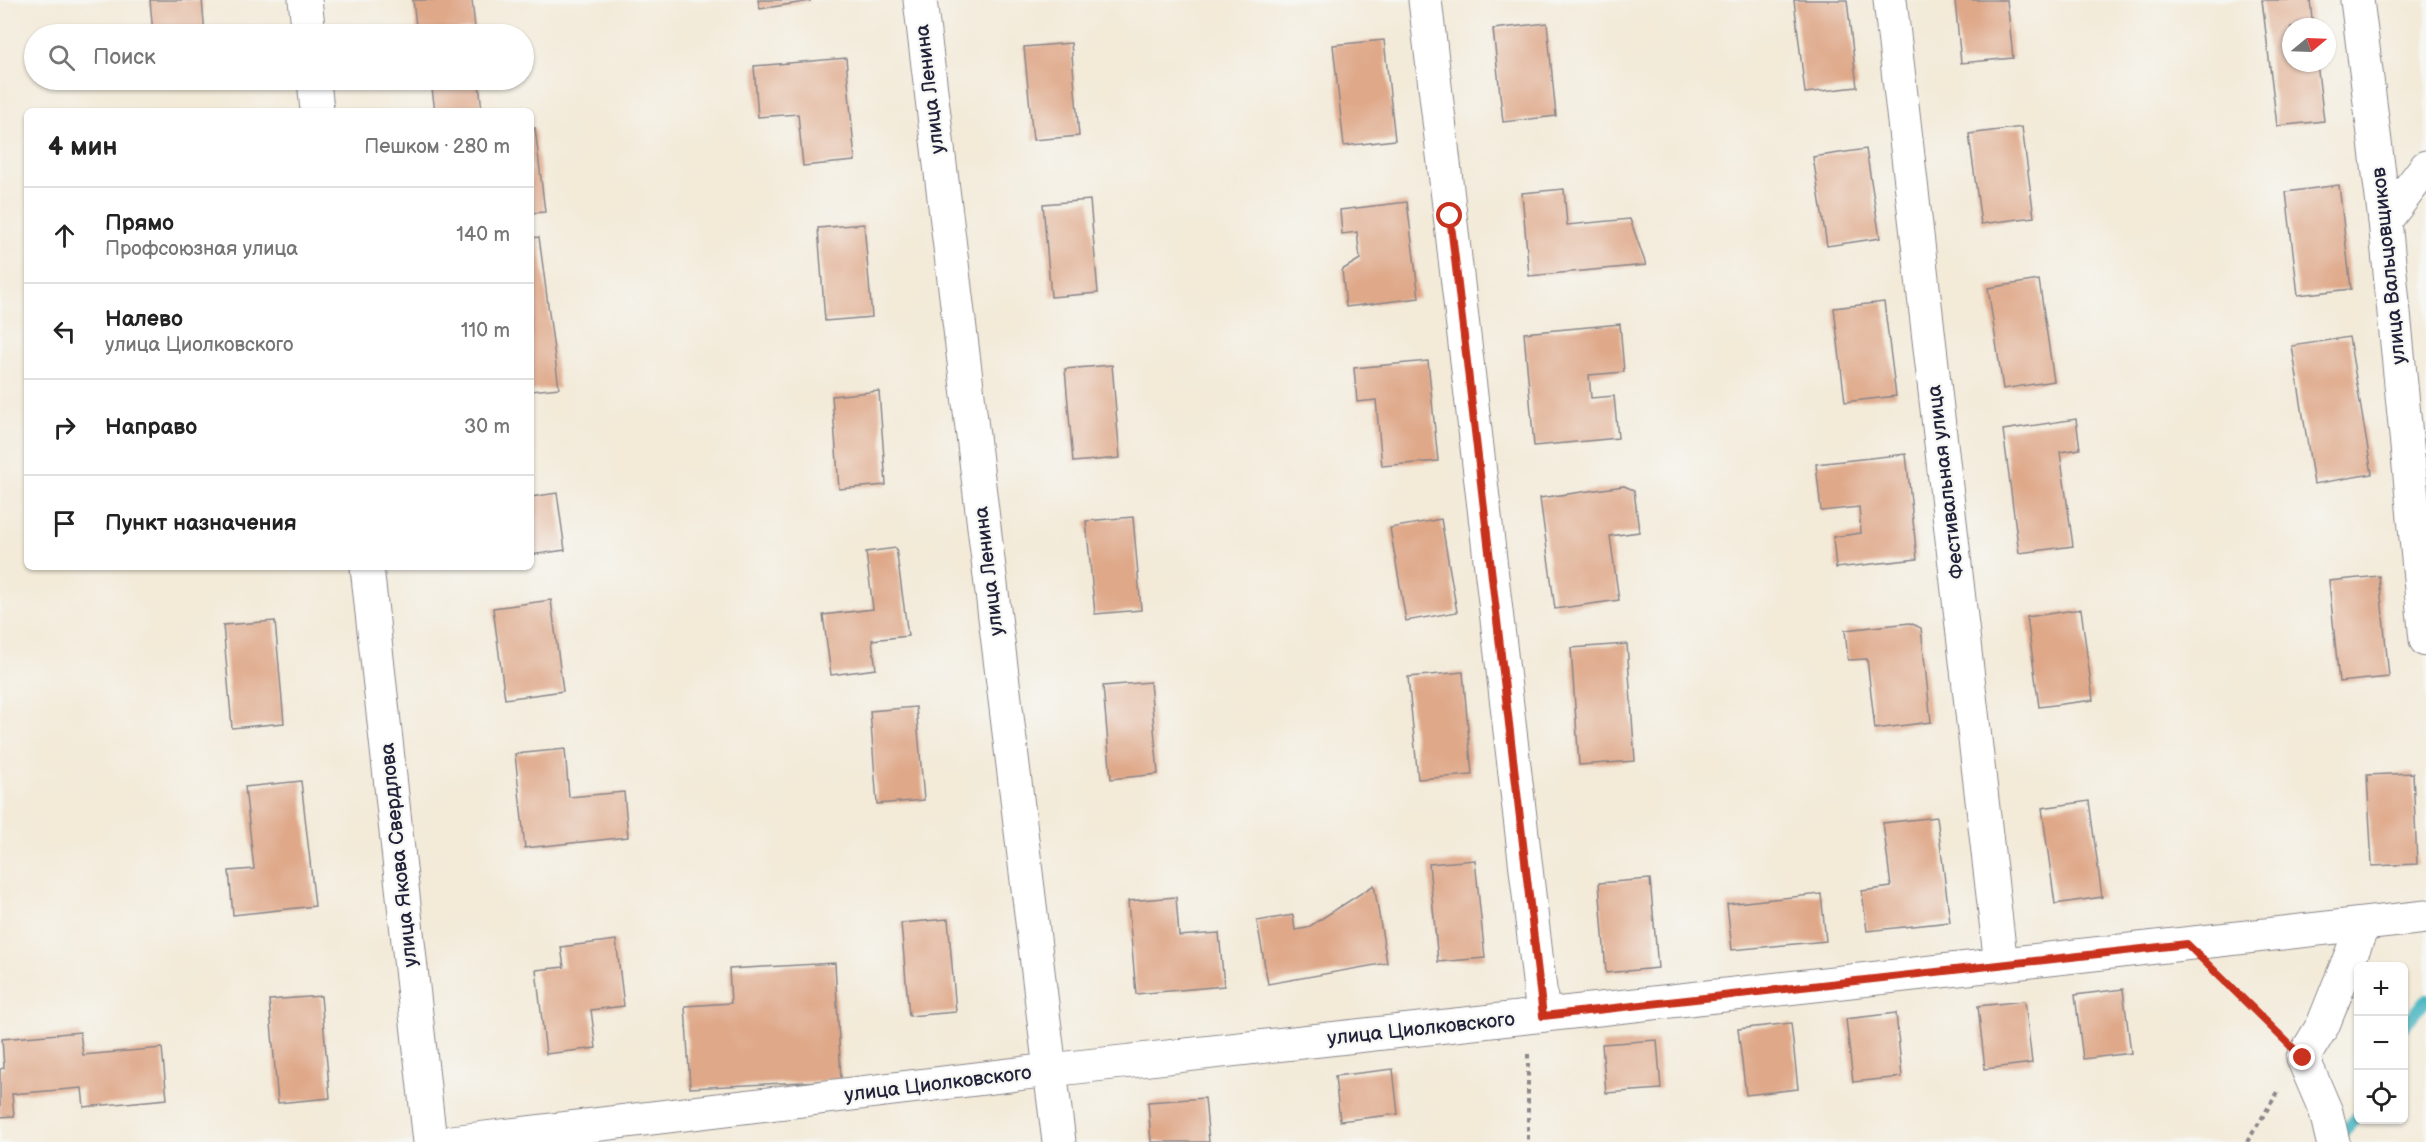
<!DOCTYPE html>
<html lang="ru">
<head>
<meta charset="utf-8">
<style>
  :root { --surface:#fff; --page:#f6f6f6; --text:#222; --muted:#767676; --line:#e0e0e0 }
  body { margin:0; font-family:"Balsamiq Sans",sans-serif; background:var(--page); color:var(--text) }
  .controls { position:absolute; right:18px; bottom:18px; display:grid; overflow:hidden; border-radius:9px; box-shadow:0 2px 4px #0004 }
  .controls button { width:54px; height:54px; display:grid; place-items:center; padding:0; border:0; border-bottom:2px solid var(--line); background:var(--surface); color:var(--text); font:30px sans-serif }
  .compass { position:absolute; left:2282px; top:18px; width:54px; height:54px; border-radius:50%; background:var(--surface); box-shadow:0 2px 4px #0004; rotate:71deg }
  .stop { position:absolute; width:18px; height:18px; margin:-14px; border:4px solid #c8321e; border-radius:50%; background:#fff }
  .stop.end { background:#c8321e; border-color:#fff; box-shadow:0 2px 6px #0008 }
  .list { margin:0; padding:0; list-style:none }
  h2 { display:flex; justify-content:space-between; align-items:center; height:78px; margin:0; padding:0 24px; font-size:26px }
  h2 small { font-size:20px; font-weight:400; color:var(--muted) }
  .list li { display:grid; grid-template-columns:39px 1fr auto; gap:18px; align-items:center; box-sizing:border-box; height:96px; padding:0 24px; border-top:2px solid var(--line) }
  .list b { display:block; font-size:22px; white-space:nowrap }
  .list p { margin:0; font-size:20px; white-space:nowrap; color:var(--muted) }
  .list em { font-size:20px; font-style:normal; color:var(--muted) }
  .icon { flex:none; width:33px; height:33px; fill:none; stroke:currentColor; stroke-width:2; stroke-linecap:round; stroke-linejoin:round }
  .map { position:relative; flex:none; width:2426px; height:1142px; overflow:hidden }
  .search { position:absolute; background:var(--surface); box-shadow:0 2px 4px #0004; left:24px; top:24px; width:510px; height:66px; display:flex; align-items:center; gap:15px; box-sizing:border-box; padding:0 21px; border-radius:33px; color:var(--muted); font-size:22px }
  .panel { position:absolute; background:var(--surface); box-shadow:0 2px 4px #0004; left:24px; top:108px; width:510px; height:462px; border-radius:9px }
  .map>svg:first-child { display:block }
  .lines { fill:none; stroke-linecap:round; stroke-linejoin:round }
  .stream { stroke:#47b5c1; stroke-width:12 }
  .building { fill:#dfa889 }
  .minor-casing { stroke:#8a868a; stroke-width:35 }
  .tertiary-casing { stroke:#8a868a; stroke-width:35 }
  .secondary-casing { stroke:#8a868a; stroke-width:35 }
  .path { stroke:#8a868a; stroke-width:4; stroke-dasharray:4.5 4.5; stroke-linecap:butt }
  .minor { stroke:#fff; stroke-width:33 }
  .tertiary { stroke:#fff; stroke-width:33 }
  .secondary { stroke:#fff; stroke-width:33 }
  .route { stroke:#c8321e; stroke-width:8 }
  .labels { text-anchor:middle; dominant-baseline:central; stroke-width:4.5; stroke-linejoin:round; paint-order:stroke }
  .street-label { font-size:20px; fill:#22223b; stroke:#f6f6f2 }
</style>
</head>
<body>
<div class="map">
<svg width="2426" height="1142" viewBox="0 0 2426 1142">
  <rect width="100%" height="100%" fill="#f6f6f2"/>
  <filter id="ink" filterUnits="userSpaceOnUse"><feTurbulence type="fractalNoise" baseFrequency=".0167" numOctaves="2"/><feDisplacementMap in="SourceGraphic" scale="12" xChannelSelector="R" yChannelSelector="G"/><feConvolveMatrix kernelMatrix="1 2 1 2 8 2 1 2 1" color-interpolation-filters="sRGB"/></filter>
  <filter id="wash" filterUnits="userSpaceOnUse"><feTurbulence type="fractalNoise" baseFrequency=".008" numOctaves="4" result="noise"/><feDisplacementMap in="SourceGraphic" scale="24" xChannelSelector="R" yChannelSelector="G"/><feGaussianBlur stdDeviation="1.35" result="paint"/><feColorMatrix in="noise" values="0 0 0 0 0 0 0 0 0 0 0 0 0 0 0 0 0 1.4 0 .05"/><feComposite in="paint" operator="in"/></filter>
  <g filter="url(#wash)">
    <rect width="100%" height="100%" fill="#f3ead8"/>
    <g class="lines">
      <g class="stream">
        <path d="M 2404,1026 L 2426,1000"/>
        <path d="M 2337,1139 L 2358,1116"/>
      </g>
    </g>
    <g id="blocks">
      <g class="building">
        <path d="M 150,0 L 202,0 L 205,34 L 153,34 Z"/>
        <path d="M 413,0 L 472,0 L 475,28 L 417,34 Z"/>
        <path d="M 758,0 L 810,0 L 810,1 L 760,9 Z"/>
        <path d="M 1794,0 L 1847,0 L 1857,87 L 1805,93 Z"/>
        <path d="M 1955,0 L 2007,0 L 2013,58 L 1961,63 Z"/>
        <path d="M 2262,0 L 2310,0 L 2313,27 L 2291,27 L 2291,63 L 2317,63 L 2324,121 L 2277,126 Z"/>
        <path d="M 1547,23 L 1556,116 L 1503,122 L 1493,29 Z"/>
        <path d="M 1384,40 L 1395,140 L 1344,146 L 1333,45 Z"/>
        <path d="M 1071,43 L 1079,136 L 1033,140 L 1024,47 Z"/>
        <path d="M 846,58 L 855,161 L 803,166 L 798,114 L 758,117 L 754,66 Z"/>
        <path d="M 479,83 L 482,111 L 435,111 L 432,89 Z"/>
        <path d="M 2022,127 L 2034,217 L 1981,224 L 1969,134 Z"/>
        <path d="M 531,128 L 535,128 L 545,212 L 531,213 Z"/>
        <path d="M 1866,149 L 1880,238 L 1827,246 L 1813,157 Z"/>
        <path d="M 2339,185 L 2351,289 L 2298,295 L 2286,192 Z"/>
        <path d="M 1564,189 L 1567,225 L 1630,219 L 1646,265 L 1529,276 L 1522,193 Z"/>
        <path d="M 1090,200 L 1098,293 L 1051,297 L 1043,204 Z"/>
        <path d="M 1407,202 L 1419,298 L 1346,307 L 1342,270 L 1360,259 L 1357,232 L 1342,234 L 1340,210 Z"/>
        <path d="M 864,224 L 872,317 L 825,321 L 818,228 Z"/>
        <path d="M 539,237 L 559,388 L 531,391 L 531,238 Z"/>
        <path d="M 2039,280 L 2054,381 L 2003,389 L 1988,288 Z"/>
        <path d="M 1884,302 L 1896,396 L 1845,402 L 1834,308 Z"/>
        <path d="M 1620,324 L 1624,372 L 1589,375 L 1591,398 L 1614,396 L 1618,438 L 1534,446 L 1524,333 Z"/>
        <path d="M 2349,337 L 2372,474 L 2314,484 L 2292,346 Z"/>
        <path d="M 1428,361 L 1438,461 L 1382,466 L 1376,400 L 1357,402 L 1354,368 Z"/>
        <path d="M 1112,365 L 1120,458 L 1073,462 L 1065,369 Z"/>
        <path d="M 879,391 L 886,485 L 839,489 L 832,396 Z"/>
        <path d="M 2076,419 L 2080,449 L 2060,452 L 2073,546 L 2019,553 L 2003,430 Z"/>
        <path d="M 1906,454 L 1917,559 L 1836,568 L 1833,537 L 1861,533 L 1859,507 L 1821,511 L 1816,464 Z"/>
        <path d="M 1624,486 L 1634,490 L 1639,532 L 1610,536 L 1619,600 L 1555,609 L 1540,498 Z"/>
        <path d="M 557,493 L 565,550 L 531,555 L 531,497 Z"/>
        <path d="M 1133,517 L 1141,610 L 1095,614 L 1086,521 Z"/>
        <path d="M 1441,519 L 1457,612 L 1406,621 L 1390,528 Z"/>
        <path d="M 896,548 L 908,636 L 872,640 L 876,669 L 831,675 L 823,615 L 873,609 L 866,552 Z"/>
        <path d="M 2379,576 L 2389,677 L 2339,682 L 2329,581 Z"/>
        <path d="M 551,600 L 563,691 L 505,699 L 493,608 Z"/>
        <path d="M 2081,609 L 2093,700 L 2039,707 L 2027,617 Z"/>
        <path d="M 275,621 L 284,723 L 232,728 L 223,625 Z"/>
        <path d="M 1910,623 L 1921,628 L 1931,722 L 1875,729 L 1867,659 L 1848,660 L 1845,630 Z"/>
        <path d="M 1627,644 L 1635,761 L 1579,765 L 1571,648 Z"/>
        <path d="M 1463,672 L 1472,775 L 1418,779 L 1408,677 Z"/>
        <path d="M 1150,682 L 1158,774 L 1111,779 L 1103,686 Z"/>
        <path d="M 916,707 L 924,800 L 877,804 L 870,711 Z"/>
        <path d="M 565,749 L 569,797 L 624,792 L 628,837 L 525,848 L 515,754 Z"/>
        <path d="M 2413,773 L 2417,864 L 2372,866 L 2367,775 Z"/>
        <path d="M 301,781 L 315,906 L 233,915 L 229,871 L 254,869 L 245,787 Z"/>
        <path d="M 2089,801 L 2102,897 L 2055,904 L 2042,808 Z"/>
        <path d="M 1937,817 L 1950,922 L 1867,931 L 1862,891 L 1891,887 L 1883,823 Z"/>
        <path d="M 1475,860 L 1485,958 L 1438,962 L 1429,864 Z"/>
        <path d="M 1650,879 L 1658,968 L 1606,973 L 1599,883 Z"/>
        <path d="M 1374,885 L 1387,963 L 1268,984 L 1257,921 L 1293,915 L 1295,930 L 1307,928 Z"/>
        <path d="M 1821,894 L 1826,941 L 1732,950 L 1727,904 Z"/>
        <path d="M 1176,897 L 1179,936 L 1219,933 L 1224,986 L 1136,994 L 1128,901 Z"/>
        <path d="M 948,919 L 956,1012 L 909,1016 L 901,923 Z"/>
        <path d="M 616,940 L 624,1006 L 591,1010 L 596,1048 L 546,1054 L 536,970 L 564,967 L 561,947 Z"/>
        <path d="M 835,963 L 841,1080 L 690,1088 L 685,1006 L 731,1003 L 729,969 Z"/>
        <path d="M 2123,989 L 2131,1053 L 2083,1059 L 2075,995 Z"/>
        <path d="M 321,996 L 330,1098 L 278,1103 L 269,1000 Z"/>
        <path d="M 2025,1001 L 2032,1063 L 1985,1069 L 1978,1006 Z"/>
        <path d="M 1896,1013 L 1902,1077 L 1853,1082 L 1846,1019 Z"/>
        <path d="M 1791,1023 L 1798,1089 L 1746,1095 L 1738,1029 Z"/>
        <path d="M 80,1032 L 83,1055 L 162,1048 L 167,1099 L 84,1107 L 82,1088 L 12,1094 L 14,1116 L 0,1117 L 0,1069 L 4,1068 L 2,1039 Z"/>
        <path d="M 1657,1040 L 1661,1089 L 1606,1093 L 1602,1044 Z"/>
        <path d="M 1393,1069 L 1398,1114 L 1340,1121 L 1335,1076 Z"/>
        <path d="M 1205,1098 L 1209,1142 L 1151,1142 L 1148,1102 Z"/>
      </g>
    </g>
  </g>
  <g filter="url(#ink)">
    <use href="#blocks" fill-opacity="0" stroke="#8a868a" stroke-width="1.5"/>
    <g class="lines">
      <defs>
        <g id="minor">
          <path d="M 305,0 L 309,34"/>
          <path d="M 1425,0 L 1543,1015"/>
          <path d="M 1890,0 L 2001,965"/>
          <path d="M 2357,0 L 2385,221 L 2426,640"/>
          <path d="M 314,80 L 317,111"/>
          <path d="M 2385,221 L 2426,167"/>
          <path d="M 367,567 L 430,1142"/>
          <path d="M 2333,1142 L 2326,1112 L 2303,1058 L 2323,1025 L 2363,925"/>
        </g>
        <path id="tertiary" d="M 920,0 L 1050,1070"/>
        <g id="secondary">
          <path d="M 1050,1070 L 1059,1142"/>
          <path d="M 452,1142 L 1050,1070 L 2426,917"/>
        </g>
      </defs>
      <use href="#minor" class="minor-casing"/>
      <use href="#tertiary" class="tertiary-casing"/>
      <use href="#secondary" class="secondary-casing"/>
      <g class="path">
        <path d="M 2219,976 L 2276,1032"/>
        <path d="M 1528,1054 L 1528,1142"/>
        <path d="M 2247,1142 L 2278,1092"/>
      </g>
      <use href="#minor" class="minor"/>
      <use href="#tertiary" class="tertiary"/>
      <use href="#secondary" class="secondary"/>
    </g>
  </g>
  <g class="lines" filter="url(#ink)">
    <path class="route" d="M 1450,216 L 1543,1016 L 2187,944 L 2303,1058"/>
  </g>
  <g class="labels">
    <g class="street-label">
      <text transform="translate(930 89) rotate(-97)">улица Ленина</text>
      <text transform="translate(2389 266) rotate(-96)">улица Вальцовщиков</text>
      <text transform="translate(1946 482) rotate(-97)">Фестивальная улица</text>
      <text transform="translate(989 571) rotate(-97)">улица Ленина</text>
      <text transform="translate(399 855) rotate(-96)">улица Якова Свердлова</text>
      <text transform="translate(1421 1029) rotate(-6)">улица Циолковского</text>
      <text transform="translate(938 1084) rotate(-7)">улица Циолковского</text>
    </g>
  </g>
</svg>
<div class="controls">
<button>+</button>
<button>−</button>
<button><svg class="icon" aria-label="locate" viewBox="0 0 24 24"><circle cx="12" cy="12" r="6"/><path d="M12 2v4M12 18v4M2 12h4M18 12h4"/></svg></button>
</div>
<svg class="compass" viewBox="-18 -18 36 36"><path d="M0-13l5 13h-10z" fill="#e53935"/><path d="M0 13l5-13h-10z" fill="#767676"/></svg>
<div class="stop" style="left:1450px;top:216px"></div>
<div class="stop end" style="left:2303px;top:1058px"></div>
<div class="search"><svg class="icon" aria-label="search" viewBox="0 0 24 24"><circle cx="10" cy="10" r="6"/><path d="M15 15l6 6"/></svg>Поиск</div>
<section class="panel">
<h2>4 мин<small>Пешком · 280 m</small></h2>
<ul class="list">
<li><svg class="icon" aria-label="ahead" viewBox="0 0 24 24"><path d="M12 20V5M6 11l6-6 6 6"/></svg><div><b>Прямо</b><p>Профсоюзная улица</p></div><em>140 m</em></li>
<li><svg class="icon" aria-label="left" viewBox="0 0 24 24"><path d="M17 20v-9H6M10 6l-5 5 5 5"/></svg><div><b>Налево</b><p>улица Циолковского</p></div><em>110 m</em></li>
<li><svg class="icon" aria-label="right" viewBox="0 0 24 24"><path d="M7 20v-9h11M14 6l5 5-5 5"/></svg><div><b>Направо</b></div><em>30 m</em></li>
<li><svg class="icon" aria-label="arrive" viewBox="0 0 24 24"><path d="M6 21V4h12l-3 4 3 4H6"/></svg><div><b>Пункт назначения</b></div></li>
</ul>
</section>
</div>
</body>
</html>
